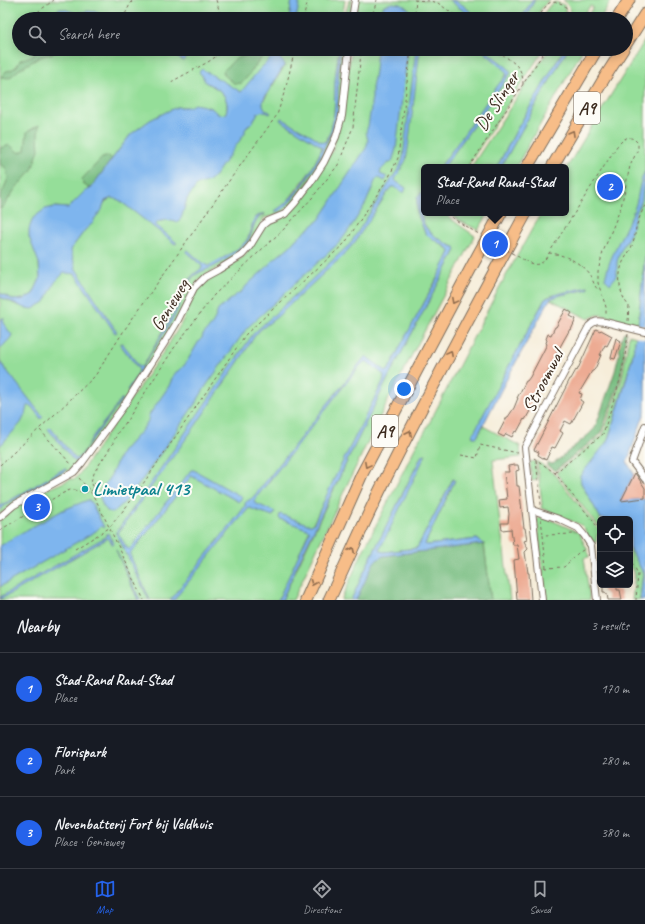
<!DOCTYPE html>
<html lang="en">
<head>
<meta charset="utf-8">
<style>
  :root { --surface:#171b24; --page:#20242c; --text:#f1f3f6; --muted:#9ea1a6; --line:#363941; --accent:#2563eb }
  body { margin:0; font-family:Caveat,sans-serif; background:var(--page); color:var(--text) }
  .controls { position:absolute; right:12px; bottom:12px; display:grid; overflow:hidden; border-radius:6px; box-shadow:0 2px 10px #0003 }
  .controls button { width:36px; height:36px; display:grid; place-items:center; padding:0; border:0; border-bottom:1px solid var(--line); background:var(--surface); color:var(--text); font:20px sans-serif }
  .you { position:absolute; left:404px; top:389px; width:14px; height:14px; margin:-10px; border:3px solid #fff; border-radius:50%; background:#1a73e8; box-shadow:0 0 0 6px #1a73e833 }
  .badge { display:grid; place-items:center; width:26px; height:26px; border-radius:50%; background:var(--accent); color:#fff; font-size:13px; font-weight:700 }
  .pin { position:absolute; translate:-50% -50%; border:2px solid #fff; box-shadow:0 1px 4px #0006 }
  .popup { position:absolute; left:421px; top:164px; width:148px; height:52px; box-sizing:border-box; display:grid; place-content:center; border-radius:6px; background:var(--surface); filter:drop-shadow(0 1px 3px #0005); font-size:13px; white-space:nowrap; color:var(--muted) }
  .popup b { font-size:15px; color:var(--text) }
  .popup::after { content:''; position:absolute; left:50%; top:100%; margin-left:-8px; border:8px solid transparent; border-top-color:var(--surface) }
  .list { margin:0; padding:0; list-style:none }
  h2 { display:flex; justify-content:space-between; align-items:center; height:52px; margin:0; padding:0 16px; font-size:17px }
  h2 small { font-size:13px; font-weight:400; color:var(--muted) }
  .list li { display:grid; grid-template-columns:26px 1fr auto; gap:12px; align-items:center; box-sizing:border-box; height:72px; padding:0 16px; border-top:1px solid var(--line) }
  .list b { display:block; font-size:15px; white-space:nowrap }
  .list p { margin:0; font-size:13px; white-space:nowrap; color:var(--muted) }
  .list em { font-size:13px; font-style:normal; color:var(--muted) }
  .icon { flex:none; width:22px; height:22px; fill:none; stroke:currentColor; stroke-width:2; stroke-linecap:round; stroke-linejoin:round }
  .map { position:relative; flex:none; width:645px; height:600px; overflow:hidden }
  .search { position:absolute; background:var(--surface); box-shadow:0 2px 10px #0003; left:12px; right:12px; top:12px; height:44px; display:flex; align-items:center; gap:10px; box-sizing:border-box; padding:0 14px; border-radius:22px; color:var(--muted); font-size:15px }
  .sheet { height:268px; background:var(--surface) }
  nav { display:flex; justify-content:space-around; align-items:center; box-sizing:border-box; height:56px; border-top:1px solid var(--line); background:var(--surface); font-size:11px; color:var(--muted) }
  nav a { display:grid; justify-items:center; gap:2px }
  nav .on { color:var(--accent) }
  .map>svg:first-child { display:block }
  .green { fill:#95de99; stroke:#68845c; fill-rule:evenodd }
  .forest { fill:#78bd81; stroke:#5a7450 }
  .water { fill:#7eb5ee; stroke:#5c7086 }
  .pier { fill:#f6edd9 }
  .building { fill:#edab93 }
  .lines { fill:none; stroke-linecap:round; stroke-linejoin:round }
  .street-casing { stroke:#7c6e5f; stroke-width:8 }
  .highway-casing { stroke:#7c6e5f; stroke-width:13 }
  .path { stroke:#7c6e5f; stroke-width:1; stroke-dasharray:3 3; stroke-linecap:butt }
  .street { stroke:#fff; stroke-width:6 }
  .highway { stroke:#f7bd88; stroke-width:11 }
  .path-bridge { stroke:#7c6e5f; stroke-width:1; stroke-dasharray:3 3; stroke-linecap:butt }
  .oneway { stroke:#906c4e }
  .culture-dot { fill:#0f9aa8; stroke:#fdfcf7; stroke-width:1.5 }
  .labels { text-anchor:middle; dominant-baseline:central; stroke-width:4; stroke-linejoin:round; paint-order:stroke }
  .shield { fill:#fdfcf7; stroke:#75695f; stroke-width:1 }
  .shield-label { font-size:18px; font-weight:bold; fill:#3b2a1e }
  .street-label { font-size:19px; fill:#3b2a1e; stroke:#fdfcf7 }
  .culture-label { font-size:19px; font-weight:bold; fill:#0d838f; stroke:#fdfcf7; text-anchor:start }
</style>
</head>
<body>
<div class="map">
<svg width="645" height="600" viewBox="0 0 645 600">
  <rect width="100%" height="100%" fill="#fdfcf7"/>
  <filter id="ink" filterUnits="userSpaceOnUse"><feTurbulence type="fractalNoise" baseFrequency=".025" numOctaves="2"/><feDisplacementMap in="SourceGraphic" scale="8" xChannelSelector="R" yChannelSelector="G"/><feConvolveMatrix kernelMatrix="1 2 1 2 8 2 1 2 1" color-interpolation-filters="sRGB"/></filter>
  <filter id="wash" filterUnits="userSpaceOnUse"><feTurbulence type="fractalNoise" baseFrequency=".012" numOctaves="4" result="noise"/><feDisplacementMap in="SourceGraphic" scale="16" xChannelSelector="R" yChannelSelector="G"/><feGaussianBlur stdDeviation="0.9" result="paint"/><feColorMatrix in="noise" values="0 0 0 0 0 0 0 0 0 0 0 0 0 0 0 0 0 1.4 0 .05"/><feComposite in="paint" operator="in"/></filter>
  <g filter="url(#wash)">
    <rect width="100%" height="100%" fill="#f6edd9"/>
    <g class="green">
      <path d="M 0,0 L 292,0 L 289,19 L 19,19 L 19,49 L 282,49 L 282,51 L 278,58 L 272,57 L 244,90 L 241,92 L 203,77 L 205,82 C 210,85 218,88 222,93 C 227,98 229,108 225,115 L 220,115 L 215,113 L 212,109 L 207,107 L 177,107 L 131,134 L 112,159 L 90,189 L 84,192 L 68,208 L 54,207 L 39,263 L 40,279 L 33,294 L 24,299 L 14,300 L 0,293 Z"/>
      <path d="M 300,0 L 345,0 L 342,19 L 294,19 Z"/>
      <path d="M 349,0 L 352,0 L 350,19 L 344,19 L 348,5 Z"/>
      <path d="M 357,0 L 550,0 C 543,4 540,12 535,19 L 355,19 Z"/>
      <path d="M 563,0 L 611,0 L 600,19 L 586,19 L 593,7 L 590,6 L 581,19 L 568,19 C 571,11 571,5 563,0 Z"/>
      <path d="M 555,2 L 559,3 L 564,5 L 566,13 L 563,19 L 540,19 L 550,5 Z"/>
      <path d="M 645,40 L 645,254 L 638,325 L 602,315 L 597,315 L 588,319 L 550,299 L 561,295 L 588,289 L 588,287 L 548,297 L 545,299 L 504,375 L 477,437 L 483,426 L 520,446 L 521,457 L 493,460 L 500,524 L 504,550 L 510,600 L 491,600 L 484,544 L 477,539 L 426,545 L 425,544 L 455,480 L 453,479 L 417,548 L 384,552 L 381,551 L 379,549 L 425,454 L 422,455 L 370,559 L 351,600 L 341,600 L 363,551 L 420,438 L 423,435 L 498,290 L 541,213 L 566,213 L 566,169 L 596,119 Z"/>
      <path d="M 284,49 L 339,49 L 336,71 L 334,116 L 331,130 L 312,169 L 286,203 L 275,212 L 281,210 L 287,205 L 302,187 L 314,169 L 321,157 L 325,145 L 331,136 L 336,122 L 338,103 L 340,59 L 341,49 L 347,49 L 340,117 L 334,136 L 318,168 L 295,200 L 283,212 L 277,215 L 264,218 L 257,232 L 244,250 L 237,256 L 199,279 L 175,322 L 132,390 L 79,464 L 9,507 L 0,515 L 0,510 L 4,506 L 66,470 L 65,469 L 0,507 L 0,297 L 17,305 L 28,308 L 106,201 L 249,125 L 285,65 L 280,59 ZM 264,213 L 265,215 C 250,219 255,233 247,242 C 235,256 218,263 202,271 C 216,261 234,255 246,241 C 250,236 253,224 256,217 Z"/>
      <path d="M 352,49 L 513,49 L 509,50 L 504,50 L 502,52 C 508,55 515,54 520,49 L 544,49 L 467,167 L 444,167 L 510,74 L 503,68 L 507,73 L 505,76 L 441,167 L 424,167 L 424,190 L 417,212 L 425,233 L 449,250 L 450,252 L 444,265 L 388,371 L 309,532 L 279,600 L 140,600 L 127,575 L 138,600 L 0,600 L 0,520 L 18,506 L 43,491 L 71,479 L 75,479 L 80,473 L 168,345 L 182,322 L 192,299 L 198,290 L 206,282 L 243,257 L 266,226 L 271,223 L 281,219 L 333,150 Z"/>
      <path d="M 549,49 L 564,49 L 517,129 L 497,167 L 471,167 Z"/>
      <path d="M 568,49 L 583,49 L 516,167 L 501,167 L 542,94 Z"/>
      <path d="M 424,198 L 424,213 L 445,213 L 451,219 L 475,236 L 388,400 L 347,485 L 293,600 L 282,600 L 350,455 L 388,378 L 456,250 L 455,247 C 434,242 413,220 424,198 Z"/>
      <path d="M 450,213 L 489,213 L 478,230 C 469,225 457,221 450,213 Z"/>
      <path d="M 629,335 L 636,337 L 632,358 L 608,440 L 581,483 L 601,519 L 600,519 L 600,528 L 556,473 L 603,435 L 622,379 Z"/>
      <path d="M 535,461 L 537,480 L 532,481 L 530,462 Z"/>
      <path d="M 537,461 L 554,474 L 600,531 L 600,533 L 597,535 L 596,542 L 592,543 L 584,528 L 581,525 L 541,508 L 542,504 Z"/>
      <path d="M 542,516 L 580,533 C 582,543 588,546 589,557 L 584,558 L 590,600 L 546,600 L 537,520 L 539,517 Z"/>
      <path d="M 630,548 L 643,573 L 640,600 L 632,600 L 635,575 L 630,566 Z"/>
    </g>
    <g class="forest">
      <path d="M 36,49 L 66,49 L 40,57 L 20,69 L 9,78 L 1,77 L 6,71 L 11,70 L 17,66 L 20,60 L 34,55 Z"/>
      <path d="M 261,51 L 265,53 L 248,76 L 242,83 L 235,84 L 224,75 L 223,71 L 236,58 L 254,54 Z"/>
      <path d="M 39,125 L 38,136 L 39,150 L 32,170 L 16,188 L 3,207 L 0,209 L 0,195 L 4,189 L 8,178 L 6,168 L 0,164 L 0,148 L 10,145 L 19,153 L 25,150 L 27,132 Z"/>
      <path d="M 109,156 L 112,159 L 90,189 L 83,184 L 82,179 L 102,158 Z"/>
      <path d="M 624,332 L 626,332 L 624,355 L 620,380 L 601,434 L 555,471 L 546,465 L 548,463 L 553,464 L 588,435 L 595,428 L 615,371 L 619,354 L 620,341 Z"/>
      <path d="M 484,544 L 491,600 L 356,600 L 374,561 L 383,556 Z"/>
    </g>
    <g class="water">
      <path d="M 292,0 L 300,0 L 296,19 L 289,19 Z"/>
      <path d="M 449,0 C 458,0 467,7 472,14 L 470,16 L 469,15 Z"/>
      <path d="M 532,0 L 535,0 L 524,19 L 521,19 Z"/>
      <path d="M 393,3 L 401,4 L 410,10 L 411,19 L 379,19 L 384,5 Z"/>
      <path d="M 58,9 L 64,9 L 76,13 L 88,11 L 97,12 L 105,19 L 99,19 L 86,15 L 69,19 L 61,19 L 57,12 Z"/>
      <path d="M 129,49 C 136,49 142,49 148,50 C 161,51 178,46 186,59 L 184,61 L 173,55 L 162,54 L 147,55 L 130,50 Z"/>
      <path d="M 282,49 L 289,49 L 282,56 L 280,59 L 285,64 L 263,100 L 263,105 L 265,109 L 271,113 L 270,114 L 263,111 L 258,113 L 252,123 L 248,125 L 245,130 L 245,133 L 214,177 L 209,181 L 197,185 L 187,199 L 182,216 L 180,220 L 176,222 L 166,220 L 157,222 L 156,225 L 177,243 L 175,244 L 119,200 L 112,198 L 105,201 L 103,206 L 102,210 L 95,218 L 93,223 L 85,230 L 77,241 L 73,246 L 71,251 L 76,269 L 117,332 L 115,333 L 75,274 L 64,273 L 55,282 L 45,302 L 33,309 L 25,308 L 0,297 L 0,293 L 14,300 L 24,299 L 33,294 L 40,279 L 39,263 L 29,237 L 29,229 L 33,218 L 45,209 L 54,207 L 68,208 L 84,192 L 90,189 L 112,159 L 131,134 L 150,120 L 168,111 L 177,107 L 189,107 L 194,104 C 200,105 206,106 211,108 C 218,112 215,116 225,114 C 229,108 227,98 222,93 C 218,88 210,85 205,82 L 203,77 L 199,72 L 202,69 L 241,92 L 259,70 L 272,57 L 278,58 L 282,51 Z"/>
      <path d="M 339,49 L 341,49 C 339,61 338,73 338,86 C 338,98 339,111 336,123 C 334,131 329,137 325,145 C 324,149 323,153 321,156 C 316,168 291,204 281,210 C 279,211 277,212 275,212 L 274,211 C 293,202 315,167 322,148 L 321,146 L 280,120 L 281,118 L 313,136 L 320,141 L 325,142 C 337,123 334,102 335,80 C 336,70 338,59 339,49 Z"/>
      <path d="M 377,49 L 408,49 L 396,149 L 392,162 L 387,164 L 381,170 L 380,174 L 387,177 L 385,181 L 378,178 L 376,179 L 366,203 L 351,227 L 340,242 L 247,328 L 206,386 L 197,401 L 131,496 L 114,512 L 111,513 L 108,512 L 103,506 L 99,495 L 101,490 L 111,475 L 118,459 L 123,451 L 142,430 L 148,421 L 149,415 L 169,386 L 173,376 L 176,372 L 181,369 L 186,363 L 199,341 L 202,338 L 203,335 L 213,323 L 218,310 L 237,294 L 241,292 L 248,284 L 266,268 L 272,261 L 290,246 L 296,239 L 300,236 L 319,220 L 329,205 L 343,183 L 366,148 L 368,141 L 366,132 L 368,126 L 371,108 L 371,103 L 372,98 L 372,88 L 375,71 Z"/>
      <path d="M 416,49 L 420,49 L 408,148 L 406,160 L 395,180 L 397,182 L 406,188 L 404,193 L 394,187 L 391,187 L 355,242 L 342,257 L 325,272 L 277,317 L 260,330 L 254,337 L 243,355 L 196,425 L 118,533 L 127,548 L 130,549 L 191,470 L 194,470 L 242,497 L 239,502 L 193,477 L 191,476 L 190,478 L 147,533 L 130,554 L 130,555 L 150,600 L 149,600 L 116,533 L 117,531 L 141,497 L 253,334 L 350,244 L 400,166 L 403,158 Z"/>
      <path d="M 564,49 L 568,49 L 542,94 L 501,167 L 497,167 L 517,129 Z"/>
      <path d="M 485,50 L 508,68 L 511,72 L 510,74 L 444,167 L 440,167 C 459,141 478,115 496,88 C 499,83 504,79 507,74 L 503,68 L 484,52 Z"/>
      <path d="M 645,171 L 645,177 L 644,180 L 642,200 L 640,205 L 636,213 L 630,234 L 620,252 L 617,262 L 617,273 L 615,278 L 610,284 L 605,279 C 610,253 626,231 635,207 C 639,195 639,182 645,171 Z"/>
      <path d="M 424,190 C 424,192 424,194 424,197 C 423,201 421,204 421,209 C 421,225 428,232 441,240 C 445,243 450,246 455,247 L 456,250 L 388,378 L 350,455 L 300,559 L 282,600 L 278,600 L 309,532 L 309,530 L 280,519 L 279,518 L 280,514 L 283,515 L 310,525 L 312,525 L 314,523 L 333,481 L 374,399 L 383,382 L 384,375 L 366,361 L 363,363 L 358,368 L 256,498 L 254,501 L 255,503 L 275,512 L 273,516 L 249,508 C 223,538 199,569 174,600 L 170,600 L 240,513 L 245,506 L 245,503 C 247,500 251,500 254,496 L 364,358 L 366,356 L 368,358 L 386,371 L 388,371 L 402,343 L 434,285 L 450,252 L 449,249 L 428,236 L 425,233 L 417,212 L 417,198 Z"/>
      <path d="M 264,213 L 265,214 C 250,219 255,234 246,244 C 236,253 225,261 213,267 C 206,270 197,272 192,278 C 184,288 180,306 174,317 C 168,327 162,337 156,346 C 146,361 138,376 128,391 L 127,390 L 137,375 L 139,370 L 120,344 L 122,343 L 131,354 L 137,364 L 141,367 L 143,366 L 175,311 L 188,281 L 194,274 L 202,268 L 202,266 L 186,252 L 186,251 L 188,250 L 201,262 L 208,266 C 221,259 236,252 246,241 C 255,230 247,219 264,213 Z"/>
      <path d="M 645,254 L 645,412 L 627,462 L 634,474 L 621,500 L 645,499 L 645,600 L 640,600 L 643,573 L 630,548 L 630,519 L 601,519 L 581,483 L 580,476 L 602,448 L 608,440 L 621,398 L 632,358 L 638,325 Z"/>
      <path d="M 588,287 L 589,288 L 588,289 L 561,295 L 550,299 L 509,375 L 477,437 L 473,437 L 472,436 L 504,375 L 545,299 C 555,293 576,290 588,287 Z"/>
      <path d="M 4,317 L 3,323 L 12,335 C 10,340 4,344 0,349 L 0,320 Z"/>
      <path d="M 0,360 L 1,363 L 43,417 L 41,419 L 31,406 L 27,406 L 25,415 L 21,423 L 0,446 Z"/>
      <path d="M 121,399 L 123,399 L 89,444 L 81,457 L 77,462 L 73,460 L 48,429 L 50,427 L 74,457 L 76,459 C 84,455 88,443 93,436 C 102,424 113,412 121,399 Z"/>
      <path d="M 426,454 L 380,549 L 381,551 L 384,552 L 417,548 L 453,479 L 455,480 L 425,544 L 426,545 L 477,539 L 484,544 L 383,556 L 374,562 L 356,600 L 351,600 L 370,559 L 422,455 Z"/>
      <path d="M 65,468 L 66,470 L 4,506 L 0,510 L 0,506 L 4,504 Z"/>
      <path d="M 88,500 L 91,502 L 104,527 L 103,528 L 101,526 L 96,531 L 0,587 L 0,546 L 21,533 L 63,510 Z"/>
      <path d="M 108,533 L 114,544 L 113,545 L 108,538 L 7,596 L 0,599 L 0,597 L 107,536 L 106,534 Z"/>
      <path d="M 116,550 L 140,600 L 138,600 Z"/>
    </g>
    <path class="pier" d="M 636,324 L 645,326 L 645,339 L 634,336 Z"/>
    <g id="blocks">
      <g class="building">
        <path d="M 566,309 L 572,313 L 570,316 L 576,319 L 571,330 L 570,329 L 556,354 L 557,355 L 549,370 L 536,396 L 535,395 L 527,408 L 530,411 L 525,420 L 524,419 L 517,432 L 515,431 L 512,437 L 506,434 L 504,437 L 498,434 L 507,417 L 508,417 L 514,408 L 518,398 L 517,398 L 526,381 L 527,381 L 530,377 L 542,354 L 547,344 L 546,343 L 547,340 L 546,339 L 548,334 L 551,335 L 555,327 L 556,327 Z"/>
        <path d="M 596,329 L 600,331 L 601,330 L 612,336 L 607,346 L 605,345 L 600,355 L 601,355 L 595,369 L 593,371 L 592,371 L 579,393 L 582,394 L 580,400 L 583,402 L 571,424 L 565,421 L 560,431 L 563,433 L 555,448 L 552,447 L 546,460 L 538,455 L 539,452 L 534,450 L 570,379 L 571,379 L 576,370 L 577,371 Z"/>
        <path d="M 616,338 L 621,341 L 615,359 L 611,358 Z"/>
        <path d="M 515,465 L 518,465 L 519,470 L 516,471 L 517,486 L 519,486 L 524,528 L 525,528 L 527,540 L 524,541 L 528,549 L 525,552 L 528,573 L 529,573 L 531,600 L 517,600 L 514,560 L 519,559 L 517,545 L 513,545 L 511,529 L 502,530 L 501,523 L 508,523 L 509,514 L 508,507 L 500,508 L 499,500 L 507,499 L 504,472 L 509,472 L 508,466 Z"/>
        <path d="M 635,473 L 645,488 L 645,498 L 621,501 Z"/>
        <path d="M 603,585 L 617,585 L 617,590 L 620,590 L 622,600 L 608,600 L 607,594 L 606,594 L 605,592 L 603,592 Z"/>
      </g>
    </g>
  </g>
  <g filter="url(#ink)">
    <use href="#blocks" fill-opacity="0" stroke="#7c6e5f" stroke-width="1"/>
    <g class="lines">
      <defs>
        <g id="street">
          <path d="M 352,19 L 355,0"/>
          <path d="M 645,426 L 632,462 L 645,479"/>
          <path d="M 532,510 L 559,519 L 578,528 L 584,535 L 591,546 L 597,600"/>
          <path d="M 0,517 L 14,505 L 74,472 L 82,463 L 123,407 L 165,342 L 176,324 L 194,288 L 205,277 L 218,270 L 242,255 L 250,246 L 263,225 L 268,221 L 285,214 L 295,203 L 311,182 L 324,162 L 336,137 L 342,116 L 349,49"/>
          <path d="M 542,600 L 525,447 L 589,326 C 595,320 598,321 605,322 L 645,332"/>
        </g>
        <g id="highway">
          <path d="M 617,19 L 629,0"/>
          <path d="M 626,44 L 645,14"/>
          <path d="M 527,167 L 597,49"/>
          <path d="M 552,167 L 605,77 L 623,49"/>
          <path d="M 306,600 L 362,474 L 472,266 L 501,213"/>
          <path d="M 329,600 C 347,562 364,522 383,484 C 428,393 477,303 526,213"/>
        </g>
      </defs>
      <use href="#street" class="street-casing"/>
      <use href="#highway" class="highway-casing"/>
      <g class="path">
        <path d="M 216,0 L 220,13 L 223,19"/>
        <path d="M 414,0 L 430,1 L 438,3 L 460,19"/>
        <path d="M 28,19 L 54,0"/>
        <path d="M 122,19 C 127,13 128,5 134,0"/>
        <path d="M 265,19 L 275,13"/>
        <path d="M 303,19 L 308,0"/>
        <path d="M 371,19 L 377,0"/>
        <path d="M 414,19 L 416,0"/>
        <path d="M 538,19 C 541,14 544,7 549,3 C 560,0 572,6 565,19"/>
        <path d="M 499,49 L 500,52 C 512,63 523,65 523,84"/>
        <path d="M 500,49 C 506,53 511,53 517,49"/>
        <path d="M 171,82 L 208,62 L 227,49"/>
        <path d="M 469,167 L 546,49"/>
        <path d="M 447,213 L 451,217 L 465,226"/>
        <path d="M 549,253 C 564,254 583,263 591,277 C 594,282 594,287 599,290"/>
        <path d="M 524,260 C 531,264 537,267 544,261 L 617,146 L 623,140 L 628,137 L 634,139 L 638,143 L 638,149 L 630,166 L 621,207 L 603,252 L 598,271 L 598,283 L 606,307 L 606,316"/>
        <path d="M 628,321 L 629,306 C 619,295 617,277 623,262 C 626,256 631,250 633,243 C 635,238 635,233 636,228 C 638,220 642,212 645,205"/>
        <path d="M 40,430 L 72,465"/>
        <path d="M 461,455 L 477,458 L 480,445 L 518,453"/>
        <path d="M 534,458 L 555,473 L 600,530"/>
        <path d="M 536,460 L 541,504 L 540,506"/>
        <path d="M 0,465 L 53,416 L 95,376 L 125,329 L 229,181 L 277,115 L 286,87 L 295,49"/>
        <path d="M 555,473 L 603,434 L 620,380 L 625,356 L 628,334"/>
        <path d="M 79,478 L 90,491 L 98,504 L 144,600"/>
        <path d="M 94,489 L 94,484 L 95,482"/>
        <path d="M 541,519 L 543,535"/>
        <path d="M 0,530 L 61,494 C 64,493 67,491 70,490 C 81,489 82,496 94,489 L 91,481 L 95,471 L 112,445 L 118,432 L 124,425 L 174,348 L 214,295 L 259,252 L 285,228 L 312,198 L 338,165 L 353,127 L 361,53 L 362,49"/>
        <path d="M 597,543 L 598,537 L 600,535"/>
        <path d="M 75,549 L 109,528 L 134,497 L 246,334 L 345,243 L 378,193 L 389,177 L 398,158 L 411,49"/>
        <path d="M 630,558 L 638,574 L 636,600"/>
        <path d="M 545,568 L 564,567 L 578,553 L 585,549"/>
        <path d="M 546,568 L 543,535 L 575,534"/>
      </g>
      <use href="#street" class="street"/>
      <use href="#highway" class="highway"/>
      <path class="path-bridge" d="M 465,226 L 524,260"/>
    </g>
    <defs><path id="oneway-chevron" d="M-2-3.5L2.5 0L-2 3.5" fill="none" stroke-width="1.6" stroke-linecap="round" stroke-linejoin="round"/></defs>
    <g class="oneway">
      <use href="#oneway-chevron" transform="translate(572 133) rotate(-60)"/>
      <use href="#oneway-chevron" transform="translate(454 301) rotate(118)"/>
      <use href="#oneway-chevron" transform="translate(450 353) rotate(-62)"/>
      <use href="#oneway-chevron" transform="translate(409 433) rotate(-63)"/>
      <use href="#oneway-chevron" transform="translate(367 465) rotate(118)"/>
      <use href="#oneway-chevron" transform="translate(352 550) rotate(-65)"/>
      <use href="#oneway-chevron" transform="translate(313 583) rotate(113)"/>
    </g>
  </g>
  <circle class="culture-dot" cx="85" cy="489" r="4"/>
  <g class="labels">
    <g class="shield">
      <rect x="574" y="92" width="26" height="32" rx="3"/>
      <rect x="372" y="415" width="26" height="32" rx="3"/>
    </g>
    <g class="shield-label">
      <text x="587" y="108">A9</text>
      <text x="385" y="431">A9</text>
    </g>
    <g class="street-label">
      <text transform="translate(497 101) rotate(-57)">De Slinger</text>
      <text transform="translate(170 305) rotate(-59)">Genieweg</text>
      <text transform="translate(543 381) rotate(-62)">Stroomwal</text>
    </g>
    <g class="culture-label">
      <text x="93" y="489">Limietpaal 413</text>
    </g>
  </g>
</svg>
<div class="controls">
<button><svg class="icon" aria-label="locate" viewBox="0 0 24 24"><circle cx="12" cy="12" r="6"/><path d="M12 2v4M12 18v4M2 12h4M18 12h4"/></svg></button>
<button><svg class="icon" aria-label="layers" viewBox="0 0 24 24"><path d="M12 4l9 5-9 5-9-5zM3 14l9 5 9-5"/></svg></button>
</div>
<div class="you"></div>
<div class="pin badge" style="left:495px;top:244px">1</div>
<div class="popup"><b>Stad-Rand Rand-Stad</b>Place</div>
<div class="pin badge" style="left:610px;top:187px">2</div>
<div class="pin badge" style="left:37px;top:507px">3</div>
<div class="search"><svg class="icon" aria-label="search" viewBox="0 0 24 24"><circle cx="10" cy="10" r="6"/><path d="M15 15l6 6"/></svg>Search here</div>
</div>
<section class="sheet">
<h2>Nearby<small>3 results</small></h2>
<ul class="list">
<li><span class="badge">1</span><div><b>Stad-Rand Rand-Stad</b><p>Place</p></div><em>170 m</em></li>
<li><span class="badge">2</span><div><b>Florispark</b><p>Park</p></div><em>280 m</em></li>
<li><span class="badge">3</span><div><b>Nevenbatterij Fort bij Veldhuis</b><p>Place · Genieweg</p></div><em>380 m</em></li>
</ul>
</section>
<nav>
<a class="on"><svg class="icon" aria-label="map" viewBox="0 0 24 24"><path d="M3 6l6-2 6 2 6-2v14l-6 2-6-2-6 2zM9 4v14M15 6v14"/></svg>Map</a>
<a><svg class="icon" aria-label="directions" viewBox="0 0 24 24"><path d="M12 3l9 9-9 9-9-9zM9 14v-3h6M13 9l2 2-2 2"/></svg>Directions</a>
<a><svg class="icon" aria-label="saved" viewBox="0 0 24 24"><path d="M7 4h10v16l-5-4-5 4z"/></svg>Saved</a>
</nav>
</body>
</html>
